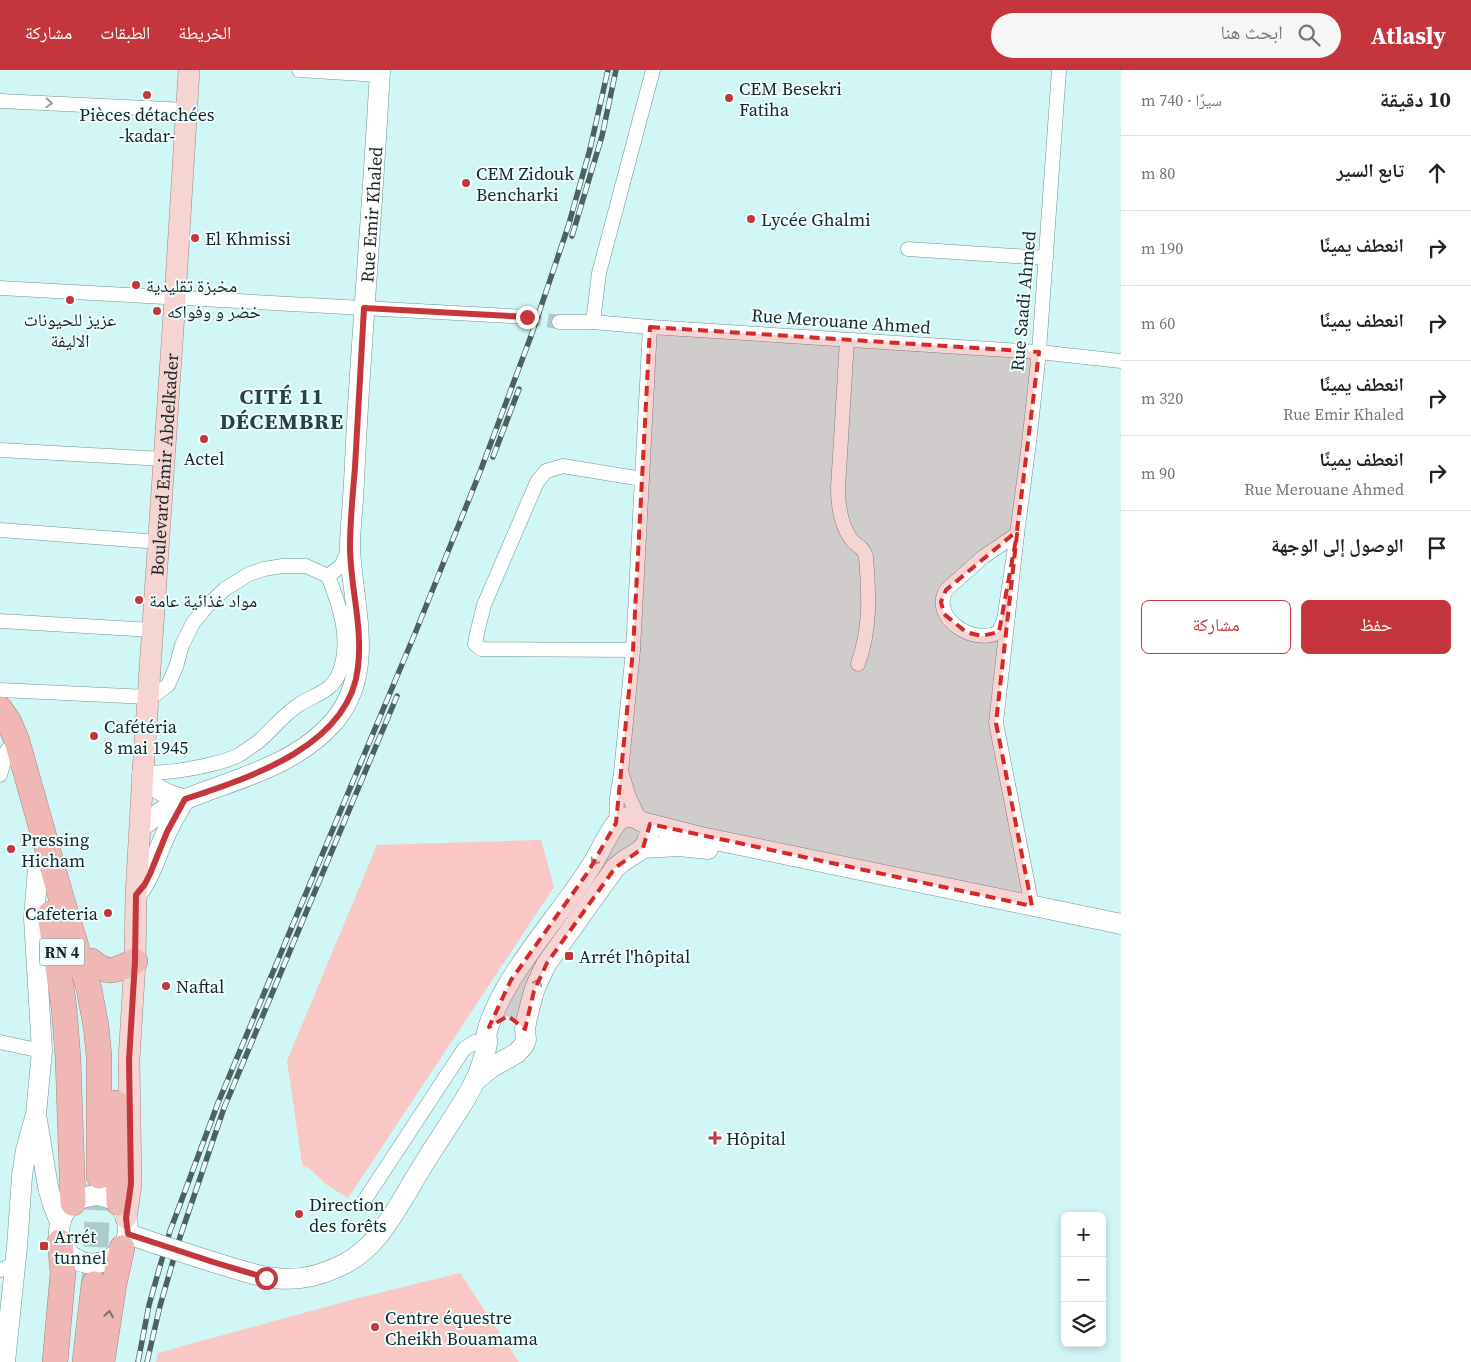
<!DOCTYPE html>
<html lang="ar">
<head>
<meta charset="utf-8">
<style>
  :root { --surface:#fff; --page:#f6f6f6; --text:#222; --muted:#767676; --line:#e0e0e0; --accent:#c5363c }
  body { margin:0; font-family:"Source Serif 4","Noto Naskh Arabic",serif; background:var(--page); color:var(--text); direction:rtl }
  .controls { position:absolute; right:15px; bottom:15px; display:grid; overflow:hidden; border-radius:8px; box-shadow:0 2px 8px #0003 }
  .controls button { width:45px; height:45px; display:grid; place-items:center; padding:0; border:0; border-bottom:1px solid var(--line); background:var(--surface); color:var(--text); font:25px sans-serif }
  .stop { position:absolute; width:15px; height:15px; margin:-11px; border:4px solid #c5363c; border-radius:50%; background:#fff }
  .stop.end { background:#c5363c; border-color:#fff; box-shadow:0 1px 5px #0008 }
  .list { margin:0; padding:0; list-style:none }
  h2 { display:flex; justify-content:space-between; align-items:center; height:65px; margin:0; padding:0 20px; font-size:21px }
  h2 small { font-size:16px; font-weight:400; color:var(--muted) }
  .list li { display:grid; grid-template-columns:32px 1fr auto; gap:15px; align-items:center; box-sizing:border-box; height:75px; padding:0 20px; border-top:1px solid var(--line) }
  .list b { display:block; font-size:19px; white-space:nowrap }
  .list p { margin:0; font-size:16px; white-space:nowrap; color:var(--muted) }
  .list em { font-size:16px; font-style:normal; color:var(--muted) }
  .actions { display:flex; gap:10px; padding:15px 20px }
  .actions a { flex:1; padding:11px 0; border:1px solid var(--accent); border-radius:8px; text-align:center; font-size:18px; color:var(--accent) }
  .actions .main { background:var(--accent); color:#fff }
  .icon { flex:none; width:28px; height:28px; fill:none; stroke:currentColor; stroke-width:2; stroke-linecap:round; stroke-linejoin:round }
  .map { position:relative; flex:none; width:1121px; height:1292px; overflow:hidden; direction:ltr }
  header { display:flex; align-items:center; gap:30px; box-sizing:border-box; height:70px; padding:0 25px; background:var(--accent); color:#fff }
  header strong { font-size:24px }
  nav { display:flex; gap:28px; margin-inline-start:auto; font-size:18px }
  .search { width:350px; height:45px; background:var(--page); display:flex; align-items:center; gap:12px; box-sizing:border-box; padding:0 18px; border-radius:28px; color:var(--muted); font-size:19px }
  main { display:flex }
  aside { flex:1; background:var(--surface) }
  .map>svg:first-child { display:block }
  .green { fill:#f9c7c4 }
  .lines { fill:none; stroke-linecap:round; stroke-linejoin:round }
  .street-tunnel { stroke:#abcccb; stroke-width:14; stroke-dasharray:14 7; stroke-linecap:butt }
  .highway-tunnel { stroke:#abcccb; stroke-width:25; stroke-dasharray:25 12; stroke-linecap:butt }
  .street-casing { stroke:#6e9291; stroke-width:15 }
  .secondary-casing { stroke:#6e9291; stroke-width:21 }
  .primary-casing { stroke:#a38582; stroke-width:22 }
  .highway-casing { stroke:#a38582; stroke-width:26 }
  .street { stroke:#fff; stroke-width:14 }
  .secondary { stroke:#fff; stroke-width:20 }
  .primary { stroke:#f5d4d2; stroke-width:21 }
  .highway { stroke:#efb8b4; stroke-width:25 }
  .rail-casing { stroke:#4c6261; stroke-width:5.5 }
  .rail { stroke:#effefe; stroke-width:4; stroke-dasharray:11; stroke-linecap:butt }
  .secondary-bridge-casing { stroke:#6e9291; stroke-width:21; stroke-linecap:butt }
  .secondary-bridge { stroke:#fff; stroke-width:20 }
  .oneway { stroke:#979d9d }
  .oneway2 { stroke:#836f6c }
  .route { stroke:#c5363c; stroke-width:6 }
  .marked { fill:#d62828; fill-opacity:0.2; stroke:#d62828; stroke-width:4; stroke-dasharray:10 6; stroke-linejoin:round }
  .poi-dot { fill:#c5363c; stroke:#effefe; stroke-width:2 }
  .labels { text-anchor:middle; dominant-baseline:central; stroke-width:4; stroke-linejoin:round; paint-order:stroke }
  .shield { fill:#effefe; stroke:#586766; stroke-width:1 }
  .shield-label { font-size:16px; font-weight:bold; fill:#172625 }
  .poi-label { font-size:18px; fill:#172625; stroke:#effefe; text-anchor:start }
  .street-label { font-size:18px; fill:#172625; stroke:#effefe }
  .district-label { font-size:22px; font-weight:bold; letter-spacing:1px; fill:#234444; stroke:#effefe }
</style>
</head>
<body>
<header>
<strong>Atlasly</strong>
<div class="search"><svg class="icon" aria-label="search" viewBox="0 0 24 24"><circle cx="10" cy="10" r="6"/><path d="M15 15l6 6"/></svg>ابحث هنا</div>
<nav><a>الخريطة</a><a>الطبقات</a><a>مشاركة</a></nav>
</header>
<main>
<aside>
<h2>10 دقيقة<small>سيرًا · 740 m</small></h2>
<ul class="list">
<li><svg class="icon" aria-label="ahead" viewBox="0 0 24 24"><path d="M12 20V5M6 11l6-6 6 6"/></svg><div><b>تابع السير</b></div><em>80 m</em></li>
<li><svg class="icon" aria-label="right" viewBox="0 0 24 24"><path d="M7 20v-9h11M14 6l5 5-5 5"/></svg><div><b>انعطف يمينًا</b></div><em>190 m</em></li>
<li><svg class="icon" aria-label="right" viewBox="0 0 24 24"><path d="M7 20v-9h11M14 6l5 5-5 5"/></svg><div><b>انعطف يمينًا</b></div><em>60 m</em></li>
<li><svg class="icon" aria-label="right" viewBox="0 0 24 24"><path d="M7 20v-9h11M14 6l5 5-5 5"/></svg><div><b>انعطف يمينًا</b><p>Rue Emir Khaled</p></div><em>320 m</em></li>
<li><svg class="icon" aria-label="right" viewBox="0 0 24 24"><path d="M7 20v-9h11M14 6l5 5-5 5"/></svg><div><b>انعطف يمينًا</b><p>Rue Merouane Ahmed</p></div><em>90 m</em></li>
<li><svg class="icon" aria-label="arrive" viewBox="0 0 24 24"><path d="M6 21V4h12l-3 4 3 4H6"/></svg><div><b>الوصول إلى الوجهة</b></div></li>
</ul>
<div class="actions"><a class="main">حفظ</a><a>مشاركة</a></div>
</aside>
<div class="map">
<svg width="1121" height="1292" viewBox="0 0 1121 1292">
  <rect width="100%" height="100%" fill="#d0f6f5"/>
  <g class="green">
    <path d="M 541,770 L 554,817 L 348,1128 L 327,1115 L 310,1099 L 303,1096 L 302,1093 L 287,991 L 377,775 Z"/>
    <path d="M 460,1203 L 519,1292 L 156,1292 L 158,1283 L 351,1230 Z"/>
  </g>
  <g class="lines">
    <path class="street-tunnel" d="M 527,247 L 559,252"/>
    <path class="highway-tunnel" d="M 94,1214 L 99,1106"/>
    <defs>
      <g id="street">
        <path d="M 299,0 L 379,5"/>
        <path d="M 0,31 L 187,40"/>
        <path d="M 908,179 L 1046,188"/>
        <path d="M 0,218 L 527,247"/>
        <path d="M 559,252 L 593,252 L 650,257 L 1039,282 L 1121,291"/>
        <path d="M 593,252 L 599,203 L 653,0"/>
        <path d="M 847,270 L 838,418 C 838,435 841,455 851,469 C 856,477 863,475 866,487 C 869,525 871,557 858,594"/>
        <path d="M 0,380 L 164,389"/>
        <path d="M 0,460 L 159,472"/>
        <path d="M 1017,464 L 1004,550 L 999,562 C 975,576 930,549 946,520 L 983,487 Z"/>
        <path d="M 0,551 L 152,560"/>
        <path d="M 633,580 L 481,579 L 475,574 L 478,559 L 484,535 L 537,412 L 546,401 L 563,396 L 642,409"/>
        <path d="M 0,620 L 148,627 L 157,623 L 168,615 L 176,597 L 182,575 L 193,553 L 208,535 L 225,519 L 249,504 L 264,499 L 283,496 L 306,496 L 328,506 L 341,496 L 349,479"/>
        <path d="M 143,702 C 150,702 158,703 165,702 C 183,701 224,693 239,685 C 245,681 252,676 258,672 C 271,661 282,646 297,636 C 314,624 332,623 340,601 C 351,569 340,536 328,506"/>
        <path d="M 622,704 L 629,727 L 640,750"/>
        <path d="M 0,705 L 7,680"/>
        <path d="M 616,753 L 617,728 L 621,703 L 633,580 L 650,257"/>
        <path d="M 1032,836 L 996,653 L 1017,464 L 1029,373 L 1039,282 L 1059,0"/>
        <path d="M 0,972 L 42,981"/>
        <path d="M 362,1134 L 464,979 L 475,972 L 487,970"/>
        <path d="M 0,1200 L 15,1194"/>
      </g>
      <g id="secondary">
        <path d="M 142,705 C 154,719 167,726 185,729"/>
        <path id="s1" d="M 141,757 C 155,746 169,735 186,729 C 238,708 298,695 336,649 C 376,599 352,534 350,477 C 350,461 352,445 353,429 C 355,398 356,367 358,336 C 365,224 374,112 380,0"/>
        <path d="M 643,778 L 679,776 L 708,779"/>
        <path d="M 136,825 C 150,808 155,788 164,768 C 170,754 177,742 185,729"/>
        <path d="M 475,1011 L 492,997 L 517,983 L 524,975 L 526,970 L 525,959 L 527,948 L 534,921 L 540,907 L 547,893 L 615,798 C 619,795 623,791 628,788 C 637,782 646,779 648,768"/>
        <path d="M 37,1050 L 48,1117 L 53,1135 L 60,1152"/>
        <path d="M 98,1125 C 115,1129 123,1133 127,1151 C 135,1191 82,1210 62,1175 C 55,1162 61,1142 73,1133 C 80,1127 89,1126 98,1125 Z"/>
        <path d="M 128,1164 L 157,1174"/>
        <path d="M 213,1192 C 262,1207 294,1220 344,1194 C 374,1179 390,1150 407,1122 C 418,1103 429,1085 441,1067 C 454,1046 470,1025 479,1002 C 482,993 486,983 487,973 C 487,969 486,965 487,962 C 490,948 498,933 505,920 C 530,875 566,837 593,793 C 599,784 613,753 621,749 C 628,745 636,748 642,752 L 701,767 L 1121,854"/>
        <path d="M 5,1292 L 17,1177 L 22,1106 L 26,1080 L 36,1044 L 42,981 L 34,848 L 38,798"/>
      </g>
      <g id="primary">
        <path id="s2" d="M 126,1148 L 131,1115 L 129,990 L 135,891 L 136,825 L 143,702 L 175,229 L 189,0"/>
      </g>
      <g id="highway">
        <path d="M 0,639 L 9,652 L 17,671 L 61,827 L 89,919 L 96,956 L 99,986 L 99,1106"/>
        <path d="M 50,844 L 64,937 L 68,988 L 73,1133"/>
        <path d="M 91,891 C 108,906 117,900 135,891"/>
        <path d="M 116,1033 L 119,1133"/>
        <path d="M 55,1292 L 63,1203 L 60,1172"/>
        <path d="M 85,1292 L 94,1214"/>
        <path d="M 102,1292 L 114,1214 L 122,1178"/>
      </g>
    </defs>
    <use href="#street" class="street-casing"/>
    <use href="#secondary" class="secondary-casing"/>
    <use href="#primary" class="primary-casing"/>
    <use href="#highway" class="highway-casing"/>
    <use href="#street" class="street"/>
    <use href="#secondary" class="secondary"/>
    <use href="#primary" class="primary"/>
    <use href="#highway" class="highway"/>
    <defs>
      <g id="rail">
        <path d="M 572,166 L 602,66 L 616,0"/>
        <path d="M 493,387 L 519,319"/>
        <path d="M 138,1292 L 149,1235 L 170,1161 L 218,1033 L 416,561 L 480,402 L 531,266 L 568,157 L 590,79 L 608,0"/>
        <path d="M 147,1292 L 160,1236 L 180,1167 L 224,1038 L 397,626"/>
      </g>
    </defs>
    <use href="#rail" class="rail-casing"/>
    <use href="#rail" class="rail"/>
    <defs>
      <path id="secondary-bridge" d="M 157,1174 L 213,1192"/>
    </defs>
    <use href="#secondary-bridge" class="secondary-bridge-casing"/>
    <use href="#secondary-bridge" class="secondary-bridge"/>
  </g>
  <defs><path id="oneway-chevron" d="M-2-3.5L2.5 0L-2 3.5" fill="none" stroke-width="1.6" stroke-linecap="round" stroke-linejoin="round" transform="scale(1.25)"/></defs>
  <g class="oneway">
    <use href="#oneway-chevron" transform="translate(49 33) rotate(3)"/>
    <use href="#oneway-chevron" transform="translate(594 792) rotate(122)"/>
    <use href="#oneway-chevron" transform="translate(538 912) rotate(-67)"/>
  </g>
  <use class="oneway2" href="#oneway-chevron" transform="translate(109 1244) rotate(-81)"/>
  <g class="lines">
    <path class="route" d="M 266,1208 L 213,1192 L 128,1164 L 126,1148 L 131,1114 L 129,990 L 135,891 L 136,825 L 145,814 L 150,804 L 167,762 L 185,729 C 249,708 350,676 358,597 C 363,556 350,516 350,476 C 350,450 353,423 355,397 C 358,344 361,291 364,238 L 527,247"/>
  </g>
  <path class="marked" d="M 650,257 L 1039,282 L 1017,461 L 946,520 L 941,532 L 944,544 L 966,562 L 981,566 L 999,562 L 1017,464 L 996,653 L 1032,836 L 650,754 L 643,778 L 615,798 L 547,893 L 534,921 L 525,959 L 508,946 L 489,957 L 511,910 L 588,802 L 616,753 L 633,580 Z"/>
  <g class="poi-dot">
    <circle cx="147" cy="25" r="5"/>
    <circle cx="729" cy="28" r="5"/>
    <circle cx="466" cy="113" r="5"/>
    <circle cx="751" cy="149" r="5"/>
    <circle cx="195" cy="168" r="5"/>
    <circle cx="136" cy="215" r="5"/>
    <circle cx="70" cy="230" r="5"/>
    <circle cx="157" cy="241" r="5"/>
    <circle cx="204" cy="369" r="5"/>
    <circle cx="139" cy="530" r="5"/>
    <circle cx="94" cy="666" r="5"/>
    <circle cx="11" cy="779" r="5"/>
    <circle cx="108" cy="843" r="5"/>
    <rect x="564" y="881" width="10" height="10" rx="2.5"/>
    <circle cx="166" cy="916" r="5"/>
    <path d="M712.5 1060.5h5v5h5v5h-5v5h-5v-5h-5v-5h5z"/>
    <circle cx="299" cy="1144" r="5"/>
    <rect x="39" y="1171" width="10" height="10" rx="2.5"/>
    <circle cx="375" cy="1257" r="5"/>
  </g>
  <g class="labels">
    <rect class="shield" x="39.5" y="868.5" width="45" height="27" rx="4"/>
    <g class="shield-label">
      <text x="62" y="882">RN 4</text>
    </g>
    <g class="poi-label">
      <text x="739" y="18">CEM Besekri<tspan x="739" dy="21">Fatiha</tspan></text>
      <text x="147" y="44" text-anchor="middle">Pièces détachées<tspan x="147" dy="21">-kadar-</tspan></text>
      <text x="476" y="103">CEM Zidouk<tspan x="476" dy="21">Bencharki</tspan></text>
      <text x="761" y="149">Lycée Ghalmi</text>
      <text x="205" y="168">El Khmissi</text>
      <text x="146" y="215">مخبزة تقليدية</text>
      <text x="167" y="241">خضر و وفواكه</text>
      <text x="70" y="249" text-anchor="middle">عزيز للحيونات<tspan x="70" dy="21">الاليفة</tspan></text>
      <text x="204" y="388" text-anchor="middle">Actel</text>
      <text x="149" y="530">مواد غذائية عامة</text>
      <text x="104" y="656">Cafétéria<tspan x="104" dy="21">8 mai 1945</tspan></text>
      <text x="21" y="769">Pressing<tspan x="21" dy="21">Hicham</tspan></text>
      <text x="98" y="843" text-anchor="end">Cafeteria</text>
      <text x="579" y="886">Arrét l'hôpital</text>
      <text x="176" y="916">Naftal</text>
      <text x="726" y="1068">Hôpital</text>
      <text x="309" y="1134">Direction<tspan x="309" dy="21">des forêts</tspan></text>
      <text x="54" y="1166">Arrét<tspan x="54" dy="21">tunnel</tspan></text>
      <text x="385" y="1247">Centre équestre<tspan x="385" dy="21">Cheikh Bouamama</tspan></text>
    </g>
    <g class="street-label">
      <text stroke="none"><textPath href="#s1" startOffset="736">Rue Emir Khaled</textPath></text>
      <text transform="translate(1023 231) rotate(-85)">Rue Saadi Ahmed</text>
      <text transform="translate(841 251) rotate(4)">Rue Merouane Ahmed</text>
      <text stroke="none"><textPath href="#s2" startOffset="755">Boulevard Emir Abdelkader</textPath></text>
    </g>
    <g class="district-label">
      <text x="282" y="326">CITÉ 11<tspan x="282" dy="25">DÉCEMBRE</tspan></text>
    </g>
  </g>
</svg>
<div class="controls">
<button>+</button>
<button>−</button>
<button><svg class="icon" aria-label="layers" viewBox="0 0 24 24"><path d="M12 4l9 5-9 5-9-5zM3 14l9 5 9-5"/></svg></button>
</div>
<div class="stop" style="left:266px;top:1208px"></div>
<div class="stop end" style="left:527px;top:247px"></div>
</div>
</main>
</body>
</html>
